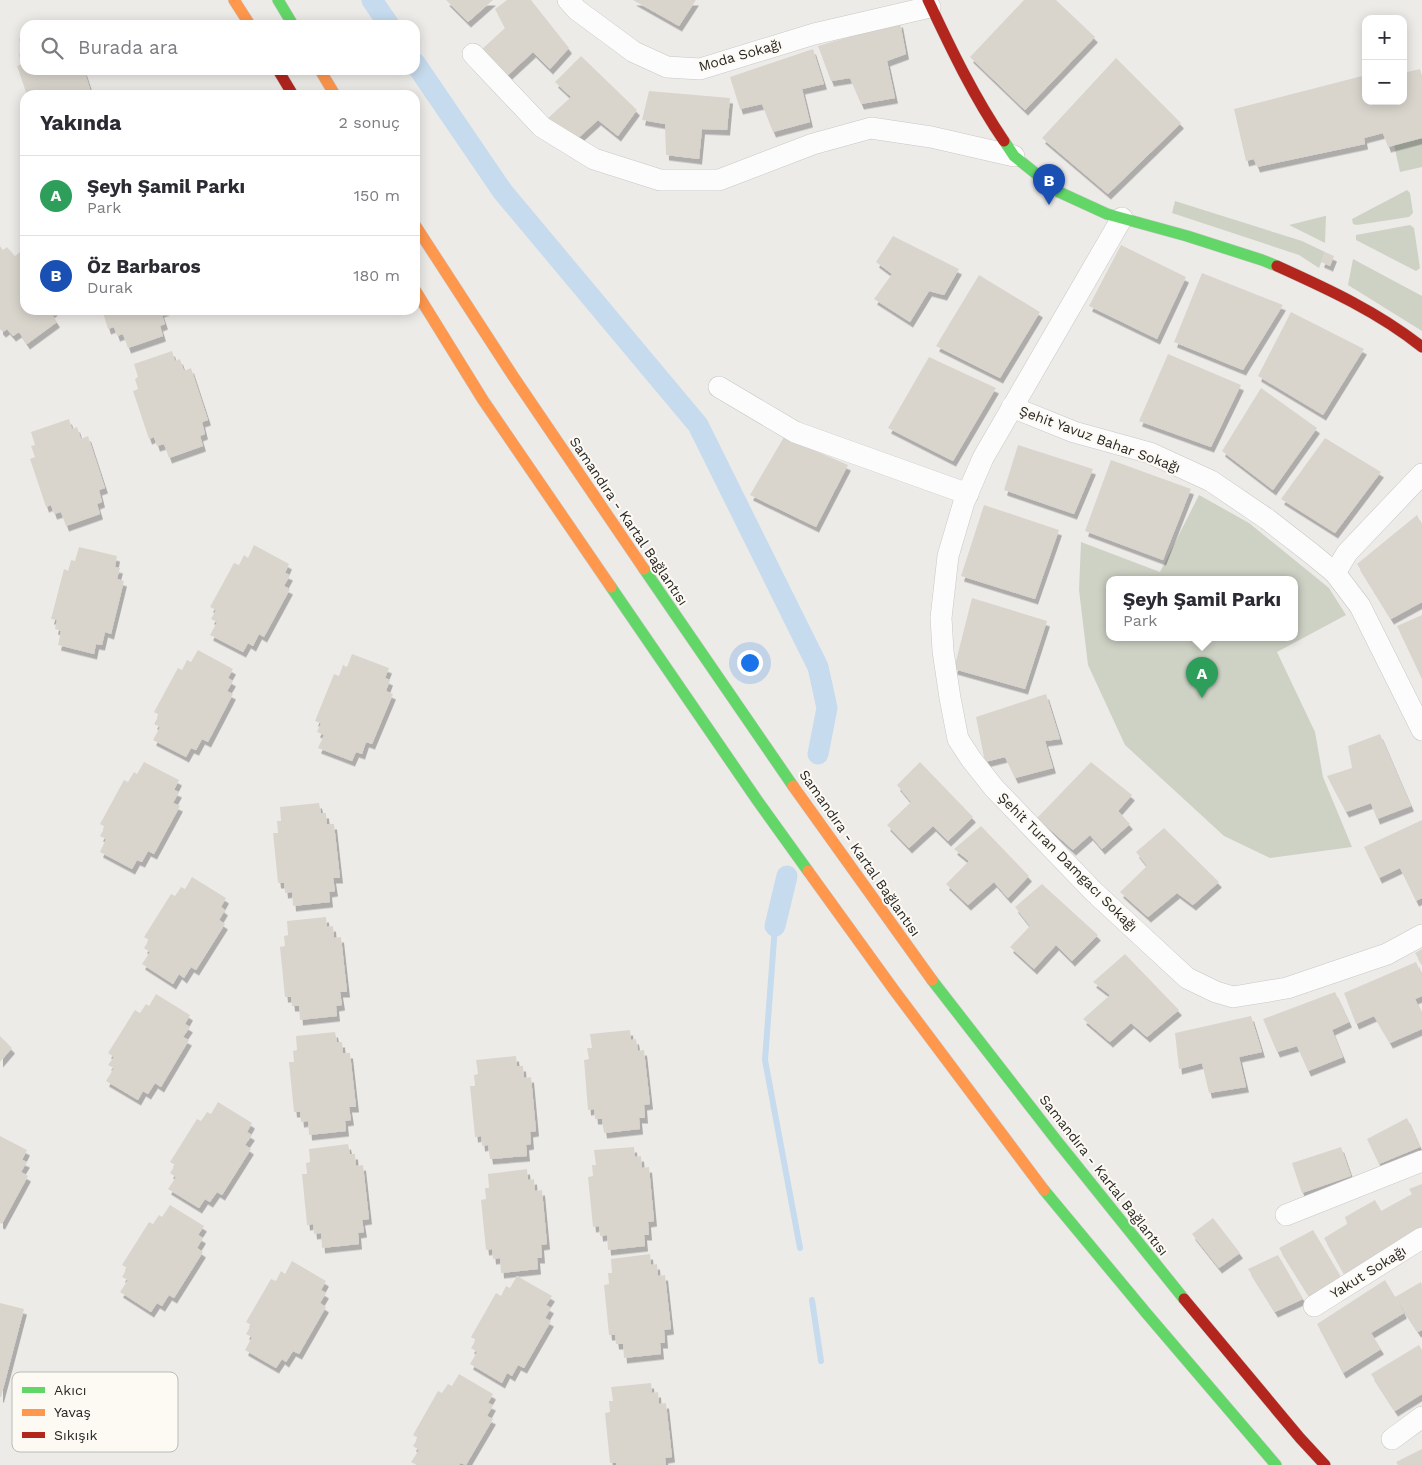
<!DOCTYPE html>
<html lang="tr">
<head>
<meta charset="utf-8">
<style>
  :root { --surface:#fff; --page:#f2f2f3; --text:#2b2b33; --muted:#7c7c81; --line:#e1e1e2; --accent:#7c3aed }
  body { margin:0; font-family:"Work Sans",sans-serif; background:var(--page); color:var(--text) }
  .controls { position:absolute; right:15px; top:15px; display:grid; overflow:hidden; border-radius:10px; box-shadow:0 2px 12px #0003 }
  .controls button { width:45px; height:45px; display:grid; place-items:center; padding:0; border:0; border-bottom:1px solid var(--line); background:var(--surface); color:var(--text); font:25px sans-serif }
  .you { position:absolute; left:749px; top:662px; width:18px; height:18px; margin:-12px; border:4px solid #fff; border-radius:50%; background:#1a73e8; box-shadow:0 0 0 8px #1a73e833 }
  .badge { display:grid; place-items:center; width:32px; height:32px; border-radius:50%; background:var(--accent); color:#fff; font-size:16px; font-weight:700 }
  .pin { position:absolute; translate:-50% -41px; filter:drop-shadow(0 1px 2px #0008) }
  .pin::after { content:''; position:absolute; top:26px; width:18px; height:15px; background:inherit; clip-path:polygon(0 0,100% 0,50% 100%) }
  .popup { position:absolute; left:1106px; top:576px; width:192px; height:65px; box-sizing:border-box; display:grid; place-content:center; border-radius:10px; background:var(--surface); filter:drop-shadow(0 1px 4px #0005); font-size:16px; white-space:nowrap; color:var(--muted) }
  .popup b { font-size:19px; color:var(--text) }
  .popup::after { content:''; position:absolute; left:50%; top:100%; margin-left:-10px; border:10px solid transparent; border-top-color:var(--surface) }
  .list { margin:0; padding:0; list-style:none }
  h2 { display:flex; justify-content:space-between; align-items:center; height:65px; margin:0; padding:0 20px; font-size:21px }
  h2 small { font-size:16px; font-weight:400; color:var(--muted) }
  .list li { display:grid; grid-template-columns:32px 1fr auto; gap:15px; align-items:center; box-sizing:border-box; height:80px; padding:0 20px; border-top:1px solid var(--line) }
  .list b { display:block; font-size:19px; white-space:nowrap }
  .list p { margin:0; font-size:16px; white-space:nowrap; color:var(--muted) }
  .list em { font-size:16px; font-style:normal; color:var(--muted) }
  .icon { flex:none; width:28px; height:28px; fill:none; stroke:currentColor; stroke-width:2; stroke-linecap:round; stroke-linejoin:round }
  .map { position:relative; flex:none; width:1422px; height:1465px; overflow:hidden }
  .search { position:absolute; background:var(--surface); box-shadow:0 2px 12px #0003; left:20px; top:20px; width:400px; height:55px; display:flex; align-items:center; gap:12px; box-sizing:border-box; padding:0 18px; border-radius:15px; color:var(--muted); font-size:19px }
  .panel { position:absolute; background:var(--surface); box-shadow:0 2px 12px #0003; left:20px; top:90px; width:400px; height:225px; border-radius:15px }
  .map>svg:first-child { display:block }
  .green { fill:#ced2c5; fill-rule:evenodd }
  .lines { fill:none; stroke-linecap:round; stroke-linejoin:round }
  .stream { stroke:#c6dbed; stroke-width:6 }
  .canal { stroke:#c6dbed; stroke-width:21 }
  .building { fill:#d9d5cd; filter:url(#shadow) }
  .street-casing { stroke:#c8c7c5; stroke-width:22 }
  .fast-casing { stroke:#c8c7c5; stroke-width:12 }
  .slow-casing { stroke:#c8c7c5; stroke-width:12 }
  .jam-casing { stroke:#c8c7c5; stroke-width:12 }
  .street { stroke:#fcfcfc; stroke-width:21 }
  .fast { stroke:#63d668; stroke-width:11 }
  .slow { stroke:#ff974d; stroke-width:11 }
  .jam { stroke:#b3261e; stroke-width:11 }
  .labels { text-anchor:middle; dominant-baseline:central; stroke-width:4; stroke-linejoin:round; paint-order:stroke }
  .street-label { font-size:14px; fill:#292826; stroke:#fdfaf4 }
  .key { fill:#fdfaf4; stroke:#bdbbb6; stroke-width:1 }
  .key-label { font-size:14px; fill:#292826 }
</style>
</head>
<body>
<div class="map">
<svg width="1422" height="1465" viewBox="0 0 1422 1465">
  <defs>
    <filter id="shadow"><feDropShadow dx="3" dy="5.5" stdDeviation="0" flood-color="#0004"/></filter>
  </defs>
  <rect width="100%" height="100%" fill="#edebe8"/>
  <g class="green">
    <path d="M 1422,138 L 1422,167 L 1400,172 L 1394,145 Z"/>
    <path d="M 1407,190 L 1410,193 L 1413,213 L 1409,217 L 1357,225 L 1353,224 L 1352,219 Z"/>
    <path d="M 1175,201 L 1302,241 L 1325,252 L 1319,268 L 1299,255 L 1172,213 Z"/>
    <path d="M 1326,216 L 1325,243 L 1289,225 L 1325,216 Z"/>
    <path d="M 1410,225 L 1414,228 L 1420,268 L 1416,271 L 1356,240 L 1356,235 Z"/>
    <path d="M 1353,259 L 1422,296 L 1422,331 L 1348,285 Z"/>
    <path d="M 1199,495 L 1249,523 L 1329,588 L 1346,615 L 1277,652 L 1315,732 L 1323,777 L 1352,847 L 1270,858 L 1224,836 L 1125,745 L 1088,665 L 1079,590 L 1081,542 L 1160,572 ZM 1110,579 L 1294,579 L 1294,637 L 1110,637 Z"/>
  </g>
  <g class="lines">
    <g class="stream">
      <path d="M 775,926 L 765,1060 L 800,1248"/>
      <path d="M 812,1300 L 821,1361"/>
    </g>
    <g class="canal">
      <path d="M 372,0 L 389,25"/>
      <path d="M 415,63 L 503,192 L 698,425 L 818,667 L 827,708 L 818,754"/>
      <path d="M 775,926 L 787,876"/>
    </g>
  </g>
  <g class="building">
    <path d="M 446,0 L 493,0 L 468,22 Z"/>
    <path d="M 507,0 L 531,0 L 569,48 L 550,69 L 533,52 L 507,76 L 481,50 L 505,28 L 495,9 Z"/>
    <path d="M 633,0 L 696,0 L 679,26 Z"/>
    <path d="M 1024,0 L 1056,0 L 1095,37 L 1025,110 L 970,57 Z"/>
    <path d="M 900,22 L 906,54 L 887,61 L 895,98 L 861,104 L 850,78 L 831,81 L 818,46 Z"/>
    <path d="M 25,37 L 25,70 L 84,70 L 92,95 L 27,95 L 17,66 L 22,64 L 19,54 L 23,53 L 19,39 Z"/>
    <path d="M 813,49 L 824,84 L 802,89 L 810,122 L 773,132 L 762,104 L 740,109 L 730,77 Z"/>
    <path d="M 581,56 L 637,110 L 618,136 L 598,120 L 574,142 L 547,119 L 571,97 L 555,82 Z"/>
    <path d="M 1116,58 L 1181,123 L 1108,194 L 1042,138 Z"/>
    <path d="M 1420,69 L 1422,76 L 1422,138 L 1388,147 L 1383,133 L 1364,138 L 1365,144 L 1257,167 L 1254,159 L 1246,161 L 1234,109 L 1366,75 L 1366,101 L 1403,101 L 1403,73 Z"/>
    <path d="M 649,91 L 730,98 L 727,130 L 702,129 L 699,159 L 666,155 L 665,124 L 642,120 Z"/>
    <path d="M 893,236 L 959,269 L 944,295 L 929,291 L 910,322 L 874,299 L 892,274 L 876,262 Z"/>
    <path d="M 1121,245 L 1186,277 L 1157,339 L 1089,306 Z"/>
    <path d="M 0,246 L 3,250 L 7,247 L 15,256 L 20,252 L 25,259 L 25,310 L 55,310 L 51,313 L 57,322 L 27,344 L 19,332 L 13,336 L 7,329 L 3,332 L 0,329 Z"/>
    <path d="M 1325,252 L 1334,256 L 1330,266 L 1321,262 Z"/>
    <path d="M 1202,273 L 1283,305 L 1243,370 L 1174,342 Z"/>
    <path d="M 979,275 L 1040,312 L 1000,378 L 936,346 Z"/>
    <path d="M 102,310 L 167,310 L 161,312 L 165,324 L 160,326 L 163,336 L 128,348 L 123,334 L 117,336 L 114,327 L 108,329 Z"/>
    <path d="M 1291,312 L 1364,349 L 1323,415 L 1258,376 Z"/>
    <path d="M 172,351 L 175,361 L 180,359 L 184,371 L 191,368 L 208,420 L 202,422 L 205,434 L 200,436 L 203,446 L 169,458 L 164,444 L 157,446 L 154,437 L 149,439 L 133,391 L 138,389 L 135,379 L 138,377 L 134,364 Z"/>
    <path d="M 1168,354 L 1241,385 L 1211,447 L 1139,421 Z"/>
    <path d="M 929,357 L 996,388 L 953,461 L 888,428 Z"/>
    <path d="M 1261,388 L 1317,428 L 1273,490 L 1222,451 Z"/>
    <path d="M 69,419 L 72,429 L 77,427 L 81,439 L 88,436 L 105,488 L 99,490 L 102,502 L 97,504 L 100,514 L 66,526 L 61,512 L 54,514 L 51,505 L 46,507 L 30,459 L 35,457 L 31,446 L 35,445 L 31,432 Z"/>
    <path d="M 784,437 L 848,465 L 816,527 L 750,495 Z"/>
    <path d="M 1325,438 L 1381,472 L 1335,533 L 1281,499 Z"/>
    <path d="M 1018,445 L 1093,469 L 1074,514 L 1004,490 Z"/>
    <path d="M 1111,460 L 1191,489 L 1163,560 L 1085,531 Z"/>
    <path d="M 984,505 L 1059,530 L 1035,599 L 961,576 Z"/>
    <path d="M 1417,515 L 1422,525 L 1422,602 L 1391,619 L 1357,564 Z"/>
    <path d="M 254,545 L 289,564 L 285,573 L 290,575 L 284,586 L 290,589 L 264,637 L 259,634 L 253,646 L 248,643 L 243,652 L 210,635 L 217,622 L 211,619 L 216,610 L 210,607 L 234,563 L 239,565 L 244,555 L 248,558 Z"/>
    <path d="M 79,547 L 117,556 L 115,567 L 120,568 L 117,579 L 124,581 L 111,634 L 105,632 L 102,645 L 96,644 L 94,654 L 58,645 L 61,631 L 55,629 L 57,620 L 51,619 L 64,569 L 68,571 L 71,560 L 75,561 Z"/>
    <path d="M 972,598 L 1047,621 L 1025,689 L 954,669 Z"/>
    <path d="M 1422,615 L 1422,679 L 1397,626 Z"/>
    <path d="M 198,650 L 233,669 L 228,678 L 233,681 L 227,691 L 233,694 L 208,742 L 202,739 L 196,750 L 191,748 L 186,757 L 153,740 L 160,727 L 154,724 L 159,715 L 154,712 L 178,668 L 182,670 L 187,660 L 191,662 Z"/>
    <path d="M 352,654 L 389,668 L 385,678 L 390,680 L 386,691 L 393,694 L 372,744 L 366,742 L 362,754 L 356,752 L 352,761 L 318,748 L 324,735 L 317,732 L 321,723 L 315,721 L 334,674 L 339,676 L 343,665 L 347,667 Z"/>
    <path d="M 1046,694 L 1060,739 L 1045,741 L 1053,768 L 1015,778 L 1005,757 L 985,762 L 976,717 Z"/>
    <path d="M 1380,734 L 1411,806 L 1377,819 L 1371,803 L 1346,812 L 1327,776 L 1352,768 L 1348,746 Z"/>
    <path d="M 144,762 L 179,780 L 174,790 L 179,792 L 173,803 L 180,806 L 154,854 L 148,851 L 142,862 L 137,860 L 132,869 L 100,852 L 106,839 L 100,836 L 105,827 L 100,824 L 124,780 L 128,782 L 134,772 L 137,774 Z"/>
    <path d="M 920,762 L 973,817 L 948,841 L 933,826 L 909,848 L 887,825 L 911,802 L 897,785 Z"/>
    <path d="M 1091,762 L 1132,795 L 1118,811 L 1130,824 L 1102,849 L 1090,835 L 1073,850 L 1037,818 Z"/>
    <path d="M 319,803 L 321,813 L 326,813 L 327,824 L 334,824 L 340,878 L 333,878 L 335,891 L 329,892 L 330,902 L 293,906 L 292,892 L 285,893 L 284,883 L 278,883 L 273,833 L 278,833 L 277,821 L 281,821 L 280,807 Z"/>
    <path d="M 1422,820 L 1422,898 L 1416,901 L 1400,868 L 1379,878 L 1364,847 Z"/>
    <path d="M 981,826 L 1029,876 L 1008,898 L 994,882 L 968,905 L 946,884 L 969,861 L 954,849 Z"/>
    <path d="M 1164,828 L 1219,882 L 1193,905 L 1177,893 L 1148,917 L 1120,892 L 1147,866 L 1136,852 Z"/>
    <path d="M 192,877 L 226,898 L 221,907 L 225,910 L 219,920 L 225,924 L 196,970 L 191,967 L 184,978 L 179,974 L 173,984 L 142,964 L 150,952 L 144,948 L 149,940 L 144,937 L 171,894 L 175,896 L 181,887 L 185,889 Z"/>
    <path d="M 1042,884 L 1098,935 L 1072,961 L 1056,945 L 1034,969 L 1010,947 L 1030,926 L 1015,907 Z"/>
    <path d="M 326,917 L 327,927 L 333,926 L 334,938 L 341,937 L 347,992 L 340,992 L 342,1005 L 336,1006 L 337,1016 L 300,1020 L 299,1006 L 292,1006 L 291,997 L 285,997 L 280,947 L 285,946 L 284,936 L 288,935 L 287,921 Z"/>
    <path d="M 1422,949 L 1422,964 L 1415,953 Z"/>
    <path d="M 1125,954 L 1179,1010 L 1147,1037 L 1131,1023 L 1110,1042 L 1083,1019 L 1110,995 L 1093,982 Z"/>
    <path d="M 1416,962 L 1422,975 L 1422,996 L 1415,999 L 1422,1013 L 1422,1029 L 1390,1043 L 1374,1016 L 1356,1024 L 1344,993 Z"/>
    <path d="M 1335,992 L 1349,1022 L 1332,1030 L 1343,1057 L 1308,1071 L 1297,1046 L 1277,1052 L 1263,1019 Z"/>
    <path d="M 156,994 L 190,1015 L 185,1024 L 190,1027 L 183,1037 L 189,1040 L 161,1087 L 155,1083 L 148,1094 L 143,1091 L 138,1100 L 106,1081 L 114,1068 L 108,1065 L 114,1057 L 108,1053 L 135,1010 L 140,1013 L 146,1004 L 149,1006 Z"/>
    <path d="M 1251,1016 L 1262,1052 L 1239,1057 L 1246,1087 L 1209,1093 L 1202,1063 L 1179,1069 L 1175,1033 Z"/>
    <path d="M 630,1030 L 631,1040 L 636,1039 L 638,1051 L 644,1050 L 650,1104 L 644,1105 L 645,1118 L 639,1118 L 640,1129 L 604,1133 L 602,1119 L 595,1119 L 594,1109 L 588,1110 L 584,1060 L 589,1059 L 587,1048 L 592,1048 L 590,1034 Z"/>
    <path d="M 335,1032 L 337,1042 L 342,1042 L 343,1053 L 350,1053 L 356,1107 L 349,1107 L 351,1120 L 345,1121 L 346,1131 L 309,1135 L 308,1121 L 301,1122 L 300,1112 L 294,1112 L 289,1062 L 294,1062 L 293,1051 L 297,1050 L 296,1036 Z"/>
    <path d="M 0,1036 L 12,1048 L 0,1062 Z"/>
    <path d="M 516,1056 L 517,1066 L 523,1066 L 524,1078 L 531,1077 L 536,1131 L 530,1132 L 531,1144 L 526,1145 L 527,1156 L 490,1159 L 488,1145 L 482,1146 L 481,1136 L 475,1137 L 470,1086 L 475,1086 L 474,1075 L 478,1074 L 476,1060 Z"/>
    <path d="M 218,1102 L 252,1123 L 247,1132 L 252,1135 L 245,1145 L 251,1149 L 222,1195 L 217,1192 L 210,1202 L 205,1199 L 199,1208 L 168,1189 L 176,1177 L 170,1173 L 175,1165 L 170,1162 L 197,1119 L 201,1121 L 207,1112 L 211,1114 Z"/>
    <path d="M 1407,1118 L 1420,1147 L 1379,1164 L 1367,1139 Z"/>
    <path d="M 0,1136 L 27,1150 L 22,1160 L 27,1162 L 21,1172 L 28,1176 L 2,1224 L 0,1223 Z"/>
    <path d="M 348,1144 L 350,1154 L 355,1154 L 356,1166 L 363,1165 L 369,1219 L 362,1220 L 364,1232 L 358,1233 L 359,1244 L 322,1248 L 321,1233 L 314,1234 L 313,1224 L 307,1225 L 302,1174 L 307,1174 L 306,1163 L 310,1162 L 309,1149 Z"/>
    <path d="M 634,1147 L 635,1157 L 641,1156 L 642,1168 L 649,1167 L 654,1221 L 648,1222 L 649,1235 L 644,1235 L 645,1246 L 608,1250 L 607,1235 L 600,1236 L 599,1226 L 593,1227 L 588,1177 L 593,1176 L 592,1165 L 596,1165 L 594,1150 Z"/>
    <path d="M 1341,1147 L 1351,1176 L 1302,1193 L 1292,1163 Z"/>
    <path d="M 527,1169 L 528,1180 L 534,1179 L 535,1191 L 542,1190 L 547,1244 L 541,1245 L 542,1258 L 537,1258 L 538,1269 L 501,1273 L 500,1258 L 493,1259 L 492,1249 L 486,1250 L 481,1200 L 486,1199 L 485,1188 L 489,1188 L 488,1174 Z"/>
    <path d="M 1422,1184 L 1422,1231 L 1345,1276 L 1324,1238 L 1347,1224 L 1345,1217 L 1375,1200 L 1381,1211 L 1412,1194 L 1409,1189 Z"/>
    <path d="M 170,1205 L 204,1226 L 198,1235 L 203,1238 L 197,1248 L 203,1252 L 174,1298 L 169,1295 L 162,1306 L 157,1303 L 151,1312 L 120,1292 L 128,1280 L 122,1277 L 127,1268 L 122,1265 L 149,1222 L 153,1224 L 159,1215 L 162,1217 Z"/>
    <path d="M 1213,1218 L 1240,1253 L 1219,1268 L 1192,1234 Z"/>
    <path d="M 1313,1230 L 1341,1277 L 1309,1296 L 1279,1248 Z"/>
    <path d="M 650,1254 L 651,1265 L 657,1264 L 658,1276 L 665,1275 L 671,1329 L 664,1330 L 665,1343 L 660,1343 L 661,1354 L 624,1358 L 623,1344 L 616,1344 L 615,1335 L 609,1335 L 604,1285 L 609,1284 L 608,1273 L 612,1273 L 611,1259 Z"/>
    <path d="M 1278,1255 L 1303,1299 L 1275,1312 L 1248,1269 Z"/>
    <path d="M 292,1261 L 326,1281 L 321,1290 L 326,1293 L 320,1303 L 326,1307 L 299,1354 L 293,1351 L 286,1362 L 282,1359 L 276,1368 L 245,1350 L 252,1337 L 246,1334 L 251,1325 L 246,1322 L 271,1279 L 276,1281 L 281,1271 L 285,1274 Z"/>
    <path d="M 517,1276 L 552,1296 L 546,1305 L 551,1308 L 545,1318 L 551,1321 L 524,1368 L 518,1365 L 512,1376 L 507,1373 L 502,1383 L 470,1364 L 477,1352 L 471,1348 L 476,1340 L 471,1337 L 496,1293 L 501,1296 L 506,1286 L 510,1288 Z"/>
    <path d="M 1385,1280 L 1395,1297 L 1421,1282 L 1422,1285 L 1422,1330 L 1418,1332 L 1399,1303 L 1404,1313 L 1371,1333 L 1381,1349 L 1343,1373 L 1317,1324 Z"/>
    <path d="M 0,1303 L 24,1309 L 1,1397 L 0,1397 Z"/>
    <path d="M 1419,1345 L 1422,1350 L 1422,1394 L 1395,1411 L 1371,1374 Z"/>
    <path d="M 459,1374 L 493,1394 L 488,1403 L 493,1405 L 487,1416 L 493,1419 L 466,1465 L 460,1463 L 459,1465 L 417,1465 L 411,1462 L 419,1450 L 413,1446 L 418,1438 L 413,1435 L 438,1391 L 442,1393 L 448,1384 L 452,1386 Z"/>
    <path d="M 651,1383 L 652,1393 L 658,1392 L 659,1404 L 666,1403 L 672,1457 L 665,1458 L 666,1465 L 616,1465 L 616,1463 L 610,1463 L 605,1413 L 610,1412 L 609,1401 L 613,1401 L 611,1387 Z"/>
    <path d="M 1422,1449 L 1422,1465 L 1398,1465 L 1396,1462 Z"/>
  </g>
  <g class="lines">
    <defs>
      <g id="street">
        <path d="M 568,0 L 577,10 L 634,52 L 667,67 L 700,69 L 814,34 L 930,7"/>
        <path d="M 473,54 L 542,127 L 594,159 L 660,180 L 719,180 L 813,144 L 871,128 L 931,137 L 1014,156"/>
        <path d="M 1122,218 L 983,458 L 964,502 L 948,556 L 941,618 L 943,651 L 950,698 L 958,739 L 971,759 L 994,788 L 1093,891 L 1187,978 L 1216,992 L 1233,997 L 1287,988 L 1387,954 L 1422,935"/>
        <path d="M 719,387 L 795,432 L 968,494"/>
        <path d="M 1012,407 L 1074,432 L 1150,453 L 1211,481 L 1267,519 L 1312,554 L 1335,573 L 1360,606 L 1422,730"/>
        <path d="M 1335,573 L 1347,553 L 1422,474"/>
        <path d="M 1286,1215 L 1422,1161"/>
        <path d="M 1314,1306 L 1422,1238"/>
        <path d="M 1392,1439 L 1422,1417"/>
      </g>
      <g id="fast">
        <path d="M 278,0 L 293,25"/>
        <path d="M 1004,141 L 1014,156 L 1059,192 L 1107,214 L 1187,236 L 1262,260 L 1277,266"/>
        <path d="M 644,569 L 793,786"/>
        <path d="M 611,587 L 757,800 L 808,871"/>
        <path d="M 932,980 L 1057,1141 L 1184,1299"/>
        <path d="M 1044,1190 L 1147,1314 L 1276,1465"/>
      </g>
      <g id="slow">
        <path d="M 234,0 L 250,25"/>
        <path d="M 320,70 L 335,95"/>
        <path d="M 415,225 L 513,376 L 644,569"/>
        <path d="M 415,290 L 483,400 L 611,587"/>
        <path d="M 793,786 L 932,980"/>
        <path d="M 808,871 L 894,990 L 1044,1190"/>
      </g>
      <g id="jam">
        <path d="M 928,0 C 951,49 974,97 1004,141"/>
        <path d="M 278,70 L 293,95"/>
        <path d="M 1277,266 C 1328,289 1378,312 1422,347"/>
        <path d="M 1184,1299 L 1300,1438 L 1325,1465"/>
      </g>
    </defs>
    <use href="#street" class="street-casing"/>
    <use href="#fast" class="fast-casing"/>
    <use href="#slow" class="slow-casing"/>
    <use href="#jam" class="jam-casing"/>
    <use href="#street" class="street"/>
    <use href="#fast" class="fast"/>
    <use href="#slow" class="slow"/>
    <use href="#jam" class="jam"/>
  </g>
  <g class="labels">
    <g class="street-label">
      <text transform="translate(740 55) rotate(-16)">Moda Sokağı</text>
      <text transform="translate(1100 439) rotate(20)">Şehit Yavuz Bahar Sokağı</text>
      <text transform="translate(629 521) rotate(56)">Samandıra - Kartal Bağlantısı</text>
      <text transform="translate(860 853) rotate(55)">Samandıra - Kartal Bağlantısı</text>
      <text transform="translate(1068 862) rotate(45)">Şehit Turan Damgacı Sokağı</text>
      <text transform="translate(1104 1175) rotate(52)">Samandıra - Kartal Bağlantısı</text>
      <text transform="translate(1368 1272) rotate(-32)">Yakut Sokağı</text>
    </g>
  </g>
  <rect x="12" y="1372" width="166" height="80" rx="8" class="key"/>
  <rect x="22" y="1387" width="23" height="6" fill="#63d668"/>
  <rect x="22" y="1409" width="23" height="7" fill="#ff974d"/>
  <rect x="22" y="1432" width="23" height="6" fill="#b3261e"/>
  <g class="key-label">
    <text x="54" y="1395">Akıcı</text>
    <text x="54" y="1417">Yavaş</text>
    <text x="54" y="1440">Sıkışık</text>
  </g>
</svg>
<div class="controls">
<button>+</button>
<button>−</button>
</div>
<div class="you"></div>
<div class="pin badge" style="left:1202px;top:698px;background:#2e9e5b">A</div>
<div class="popup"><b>Şeyh Şamil Parkı</b>Park</div>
<div class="pin badge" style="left:1049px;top:205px;background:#1a4fb4">B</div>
<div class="search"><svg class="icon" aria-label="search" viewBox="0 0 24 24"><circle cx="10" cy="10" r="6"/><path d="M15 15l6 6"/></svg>Burada ara</div>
<section class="panel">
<h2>Yakında<small>2 sonuç</small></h2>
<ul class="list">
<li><span class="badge" style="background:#2e9e5b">A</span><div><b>Şeyh Şamil Parkı</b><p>Park</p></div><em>150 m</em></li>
<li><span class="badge" style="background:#1a4fb4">B</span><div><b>Öz Barbaros</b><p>Durak</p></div><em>180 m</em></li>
</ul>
</section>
</div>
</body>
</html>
